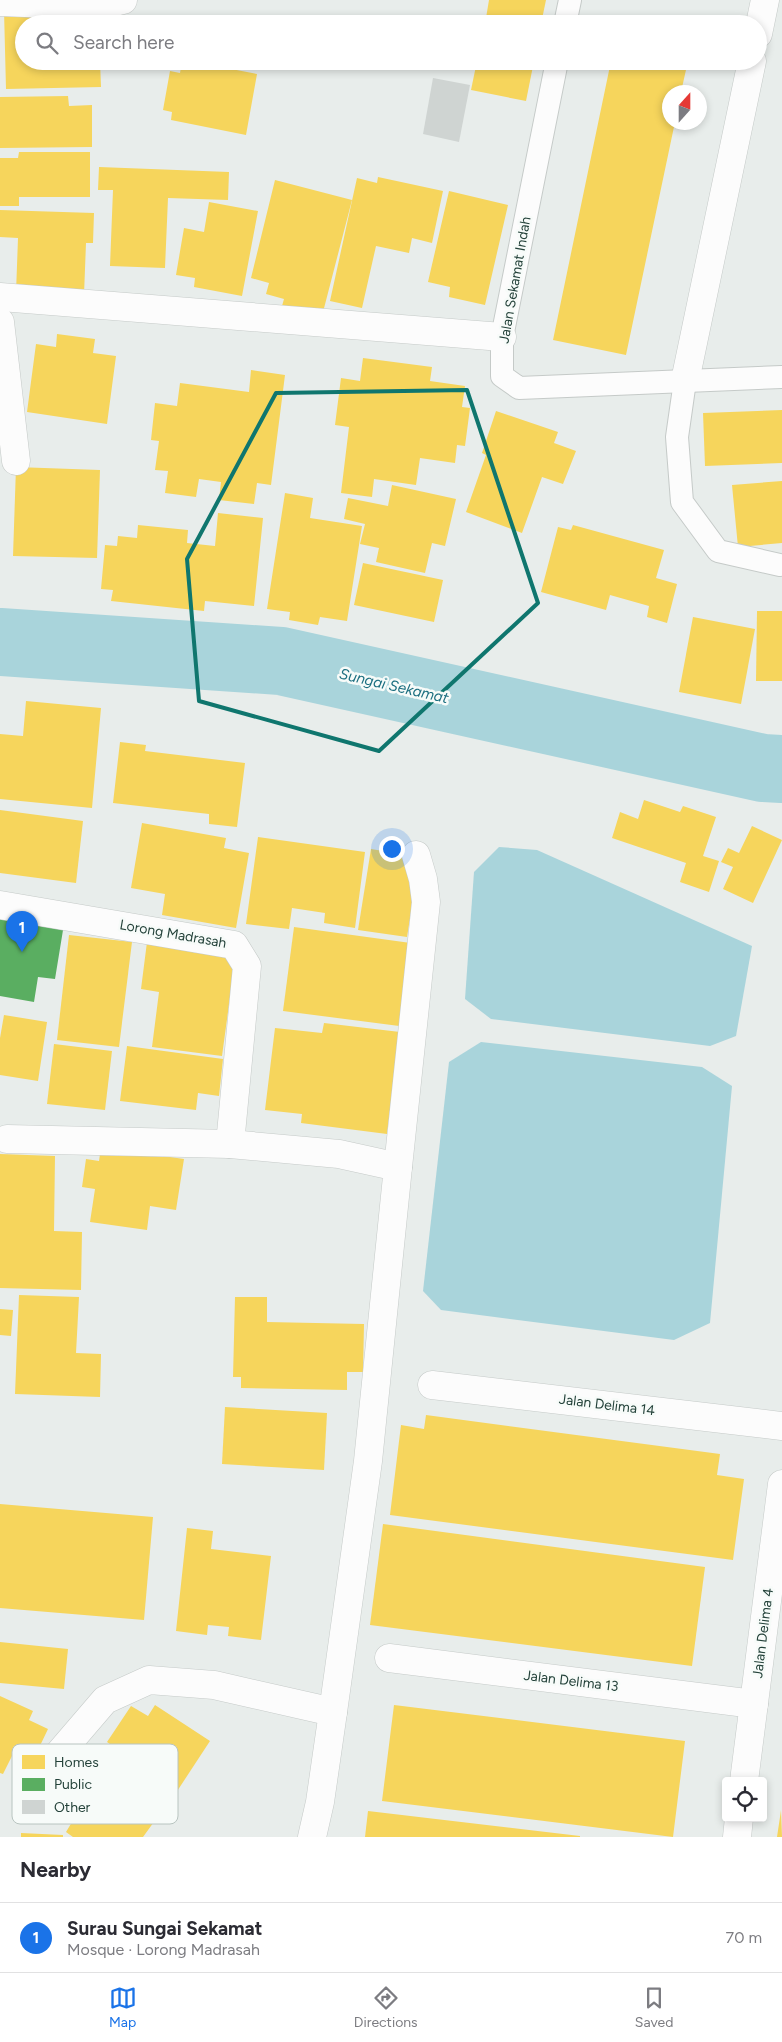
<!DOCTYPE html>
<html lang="en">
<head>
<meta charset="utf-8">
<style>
  :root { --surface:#fff; --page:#f7f7f7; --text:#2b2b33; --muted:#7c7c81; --line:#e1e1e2; --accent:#1a73e8 }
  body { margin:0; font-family:Figtree,sans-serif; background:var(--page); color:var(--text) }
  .controls { position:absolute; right:15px; bottom:15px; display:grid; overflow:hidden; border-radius:5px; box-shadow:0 2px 8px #0003 }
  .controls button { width:45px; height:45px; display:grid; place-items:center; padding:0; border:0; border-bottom:1px solid var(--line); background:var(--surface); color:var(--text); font:25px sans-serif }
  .compass { position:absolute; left:662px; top:85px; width:45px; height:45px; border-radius:50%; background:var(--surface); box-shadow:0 2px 8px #0003; rotate:21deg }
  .you { position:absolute; left:391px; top:848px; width:18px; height:18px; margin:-12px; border:4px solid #fff; border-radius:50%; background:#1a73e8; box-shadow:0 0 0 8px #1a73e833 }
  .badge { display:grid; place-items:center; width:32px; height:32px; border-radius:50%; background:var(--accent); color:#fff; font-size:16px; font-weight:700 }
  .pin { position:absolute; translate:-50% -41px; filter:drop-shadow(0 1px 2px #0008) }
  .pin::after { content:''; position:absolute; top:26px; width:18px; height:15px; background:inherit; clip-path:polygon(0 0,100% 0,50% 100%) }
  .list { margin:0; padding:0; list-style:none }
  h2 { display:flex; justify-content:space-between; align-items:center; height:65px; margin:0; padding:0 20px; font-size:21px }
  h2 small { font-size:16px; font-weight:400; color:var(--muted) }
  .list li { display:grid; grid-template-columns:32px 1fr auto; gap:15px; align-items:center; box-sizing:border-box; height:70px; padding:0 20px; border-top:1px solid var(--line) }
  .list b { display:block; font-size:19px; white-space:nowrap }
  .list p { margin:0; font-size:16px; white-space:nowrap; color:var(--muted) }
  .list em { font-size:16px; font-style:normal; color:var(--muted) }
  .icon { flex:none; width:28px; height:28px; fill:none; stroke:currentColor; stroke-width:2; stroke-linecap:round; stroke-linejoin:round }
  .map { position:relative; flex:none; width:782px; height:1837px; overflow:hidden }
  .search { position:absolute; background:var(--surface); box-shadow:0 2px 8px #0003; left:15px; right:15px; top:15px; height:55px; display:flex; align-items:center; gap:12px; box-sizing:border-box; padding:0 18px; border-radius:28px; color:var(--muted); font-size:19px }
  .sheet { height:135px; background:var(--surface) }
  nav { display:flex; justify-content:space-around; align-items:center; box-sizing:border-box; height:70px; border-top:1px solid var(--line); background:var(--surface); font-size:14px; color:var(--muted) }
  nav a { display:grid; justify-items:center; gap:2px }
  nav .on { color:var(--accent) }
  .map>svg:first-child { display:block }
  .water { fill:#a9d4db }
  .homes { fill:#f6d55c }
  .public { fill:#5aae61 }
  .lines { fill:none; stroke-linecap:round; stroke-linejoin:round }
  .river { stroke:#a9d4db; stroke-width:68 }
  .building { fill:#cfd4d2 }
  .service-casing { stroke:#c5cac8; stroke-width:24 }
  .minor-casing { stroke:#c5cac8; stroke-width:29 }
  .service { stroke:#fcfcfc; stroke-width:22 }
  .minor { stroke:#fcfcfc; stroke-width:28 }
  .marked { fill:none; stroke:#0f766e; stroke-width:4; stroke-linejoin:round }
  .labels { text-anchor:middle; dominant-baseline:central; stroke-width:5; stroke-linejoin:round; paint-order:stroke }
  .street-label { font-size:14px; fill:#24423a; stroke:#f7fbf9 }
  .water-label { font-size:15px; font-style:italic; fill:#1c6f80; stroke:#f7fbf9 }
  .key { fill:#f7fbf9; stroke:#b8c4c0; stroke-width:1 }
  .key-label { font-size:14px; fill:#24423a }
</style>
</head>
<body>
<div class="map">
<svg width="782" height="1837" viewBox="0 0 782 1837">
  <rect width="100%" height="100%" fill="#e8edeb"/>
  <g class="water">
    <path d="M 499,847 L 537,850 L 752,946 L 736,1036 L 710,1046 L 491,1019 L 465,999 L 474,872 Z"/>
    <path d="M 481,1042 L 702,1067 L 732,1086 L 710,1323 L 674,1340 L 441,1310 L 423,1291 L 449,1062 Z"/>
  </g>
  <g class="homes">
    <path d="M 489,0 L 546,0 L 541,24 L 485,24 Z"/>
    <path d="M 4,10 L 99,18 L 130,17 L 130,24 L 24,24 L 24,61 L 100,61 L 101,87 L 6,89 Z"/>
    <path d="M 182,61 L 190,61 L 257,74 L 246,135 L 171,120 L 172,112 L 163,110 L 170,71 L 180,73 Z"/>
    <path d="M 477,61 L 534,61 L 526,101 L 471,90 Z"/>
    <path d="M 611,61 L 688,61 L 681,92 L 670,92 L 670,122 L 675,122 L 626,355 L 553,340 Z"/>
    <path d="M 68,96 L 69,106 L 92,105 L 92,147 L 0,148 L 0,97 Z"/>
    <path d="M 19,152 L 90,152 L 90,197 L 19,197 L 19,206 L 0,206 L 0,158 L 18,158 Z"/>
    <path d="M 99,167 L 229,172 L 228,200 L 168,198 L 165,268 L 110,266 L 113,190 L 98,190 Z"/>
    <path d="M 378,177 L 443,191 L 432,243 L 412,238 L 409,253 L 376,246 L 362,308 L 330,301 L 357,178 L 377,183 Z"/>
    <path d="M 275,180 L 352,200 L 322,316 L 282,306 L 284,299 L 266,294 L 269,283 L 251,278 Z"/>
    <path d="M 449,191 L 508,205 L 485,305 L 449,297 L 450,287 L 428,282 Z"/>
    <path d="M 209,202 L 258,211 L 242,296 L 194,287 L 195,278 L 176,275 L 184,228 L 204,232 Z"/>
    <path d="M 0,210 L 94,213 L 93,243 L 86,243 L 84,295 L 16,293 L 18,238 L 0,237 Z"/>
    <path d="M 57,334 L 95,339 L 93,353 L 116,356 L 107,424 L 27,412 L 36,344 L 56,347 Z"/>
    <path d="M 363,358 L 432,367 L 430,381 L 465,386 L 462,407 L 470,408 L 465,446 L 457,445 L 455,463 L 420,458 L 416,485 L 374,479 L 372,497 L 341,493 L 349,427 L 335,425 L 341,378 L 360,381 Z"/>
    <path d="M 251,370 L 285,375 L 271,485 L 257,483 L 254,504 L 219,500 L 221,482 L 199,479 L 196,497 L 165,493 L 168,471 L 155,470 L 159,441 L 151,440 L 155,403 L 177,406 L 180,383 L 249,392 Z"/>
    <path d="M 782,410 L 782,463 L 705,466 L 703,413 Z"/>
    <path d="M 496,411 L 558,432 L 554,443 L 576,451 L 563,484 L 542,477 L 522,533 L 466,512 L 486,455 L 482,453 Z"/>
    <path d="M 16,467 L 100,470 L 97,558 L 13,556 Z"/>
    <path d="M 782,481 L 782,543 L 738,547 L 732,485 Z"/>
    <path d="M 392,485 L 456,499 L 445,546 L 432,543 L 425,573 L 376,562 L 379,548 L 360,544 L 365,524 L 344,519 L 348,498 L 388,506 Z"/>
    <path d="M 285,493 L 313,498 L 310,518 L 362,526 L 347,621 L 320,617 L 318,625 L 289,620 L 290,612 L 267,609 Z"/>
    <path d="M 218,513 L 263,518 L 254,606 L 205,601 L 204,611 L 111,601 L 113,590 L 101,589 L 105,545 L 117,546 L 118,536 L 137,538 L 138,525 L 188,530 L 187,543 L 215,546 Z"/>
    <path d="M 573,525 L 664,550 L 656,578 L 677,584 L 667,623 L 647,617 L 649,606 L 610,595 L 606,610 L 541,592 L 558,527 L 571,530 Z"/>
    <path d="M 363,563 L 443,580 L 434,622 L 354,605 Z"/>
    <path d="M 757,611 L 782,611 L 782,681 L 756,681 Z"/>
    <path d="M 693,617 L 755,629 L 741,704 L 679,692 Z"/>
    <path d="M 26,701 L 101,708 L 92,808 L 0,799 L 0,734 L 23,736 Z"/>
    <path d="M 120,742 L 146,745 L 145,751 L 245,763 L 237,827 L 209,824 L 209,814 L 113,803 Z"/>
    <path d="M 644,800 L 680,812 L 683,806 L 716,817 L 703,856 L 719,861 L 709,892 L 680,882 L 686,863 L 612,838 L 620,812 L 638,819 Z"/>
    <path d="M 0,810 L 83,821 L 76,883 L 0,873 Z"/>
    <path d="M 142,823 L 226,838 L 224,848 L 249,853 L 236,928 L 162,915 L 165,894 L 131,888 Z"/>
    <path d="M 752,826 L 782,840 L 753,903 L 723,889 L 733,867 L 721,862 L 728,848 L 739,853 Z"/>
    <path d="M 258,837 L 365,852 L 355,928 L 324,923 L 325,913 L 292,908 L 289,929 L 246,924 Z"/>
    <path d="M 371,849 L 420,857 L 407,937 L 358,930 Z"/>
    <path d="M 294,927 L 418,944 L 407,1027 L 283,1011 Z"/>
    <path d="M 69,935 L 132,942 L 119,1047 L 57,1040 Z"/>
    <path d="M 147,942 L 236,953 L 222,1056 L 152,1047 L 159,992 L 141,989 Z"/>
    <path d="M 4,1015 L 47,1022 L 38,1081 L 0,1075 L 0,1038 Z"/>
    <path d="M 324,1023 L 400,1032 L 387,1134 L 301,1123 L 302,1114 L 265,1110 L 275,1028 L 322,1033 Z"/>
    <path d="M 54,1044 L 112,1051 L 105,1110 L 47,1104 Z"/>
    <path d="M 127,1046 L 223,1059 L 219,1096 L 198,1093 L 196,1110 L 120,1101 Z"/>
    <path d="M 101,1147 L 184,1159 L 176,1210 L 150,1206 L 147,1230 L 90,1222 L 95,1189 L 82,1187 L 86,1159 L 99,1161 Z"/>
    <path d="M 0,1154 L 55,1156 L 54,1231 L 82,1232 L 81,1290 L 0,1288 Z"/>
    <path d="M 19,1295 L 79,1297 L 76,1353 L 101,1354 L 100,1397 L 15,1394 Z"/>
    <path d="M 235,1297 L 267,1297 L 267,1322 L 364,1324 L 363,1372 L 347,1372 L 347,1390 L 241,1388 L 241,1377 L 233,1377 Z"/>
    <path d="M 0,1309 L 13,1310 L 11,1336 L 0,1335 Z"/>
    <path d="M 225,1407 L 327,1413 L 324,1470 L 222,1464 Z"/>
    <path d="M 426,1415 L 720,1454 L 717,1475 L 744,1479 L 733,1560 L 390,1515 L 401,1425 L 424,1429 Z"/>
    <path d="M 0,1504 L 153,1517 L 144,1620 L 0,1608 Z"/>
    <path d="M 383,1524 L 705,1567 L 692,1666 L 370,1625 Z"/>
    <path d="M 187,1528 L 213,1531 L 211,1549 L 271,1556 L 261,1640 L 228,1636 L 229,1627 L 208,1625 L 207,1635 L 176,1631 Z"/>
    <path d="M 0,1642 L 68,1649 L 64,1689 L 0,1683 Z"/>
    <path d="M 0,1696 L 33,1711 L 29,1720 L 48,1729 L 37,1752 L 18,1744 L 3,1774 L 0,1773 Z"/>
    <path d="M 155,1705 L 210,1741 L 168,1805 L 114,1768 L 123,1753 L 107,1742 L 131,1706 L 148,1716 Z"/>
    <path d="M 394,1705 L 685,1741 L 673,1837 L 382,1801 Z"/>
    <path d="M 82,1770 L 100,1782 L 109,1770 L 164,1808 L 143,1837 L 73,1837 L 66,1832 L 75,1817 L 58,1805 Z"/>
    <path d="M 781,1810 L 782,1837 L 777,1837 L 780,1817 Z"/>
    <path d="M 368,1811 L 580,1836 L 580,1837 L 365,1837 Z"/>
    <path d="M 21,1833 L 63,1835 L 63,1837 L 21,1837 Z"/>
  </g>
  <path class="public" d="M 0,913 L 64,924 L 55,979 L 38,977 L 34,1002 L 0,996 Z"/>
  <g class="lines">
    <path class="river" d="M 0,642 L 281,661 L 763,768 L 782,769"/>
  </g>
  <path class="building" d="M 433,78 L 470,85 L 459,142 L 423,134 Z"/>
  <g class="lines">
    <defs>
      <g id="service">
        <path d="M 565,24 L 570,0"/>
        <path d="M 557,61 L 502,337 L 502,376 L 519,388 L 782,377"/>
        <path d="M 685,381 L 677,437 L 682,502 L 718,551 L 780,565"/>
      </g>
      <g id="minor">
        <path d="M 0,2 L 99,6 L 123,0"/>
        <path d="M 758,34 L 765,0"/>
        <path d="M 0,297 L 502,337"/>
        <path d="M 0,322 L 16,461"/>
        <path d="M 685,381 L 752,61"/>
        <path d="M 0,905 L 234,945 L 247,966 L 230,1144"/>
        <path d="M 7,1139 L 230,1144 L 339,1154 L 398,1167 L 368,1461 L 333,1712 L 320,1802 L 312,1837"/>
        <path d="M 398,1167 L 426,902 L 423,879 L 416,855"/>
        <path d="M 432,1385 L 782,1426"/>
        <path d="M 389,1658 L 754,1704"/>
        <path d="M 744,1781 L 782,1484"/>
        <path d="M 27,1791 L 105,1700 L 149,1680 L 214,1685 L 333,1712"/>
        <path d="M 737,1837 L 739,1818"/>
      </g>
    </defs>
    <use href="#service" class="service-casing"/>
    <use href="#minor" class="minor-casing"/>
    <use href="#service" class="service"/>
    <use href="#minor" class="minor"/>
  </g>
  <path class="marked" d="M 467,390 L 538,603 L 379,751 L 199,701 L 187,559 L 276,393 Z"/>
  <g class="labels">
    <g class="street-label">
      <text transform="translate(515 280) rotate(-80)">Jalan Sekamat Indah</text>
      <text transform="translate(173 934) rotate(10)">Lorong Madrasah</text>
      <text transform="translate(607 1405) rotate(7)">Jalan Delima 14</text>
      <text transform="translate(763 1633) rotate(-83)">Jalan Delima 4</text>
      <text transform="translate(571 1681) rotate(7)">Jalan Delima 13</text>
    </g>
    <g class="water-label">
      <text transform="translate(394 686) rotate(13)">Sungai Sekamat</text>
    </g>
  </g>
  <rect x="12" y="1744" width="166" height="80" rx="8" class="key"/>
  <rect x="22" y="1755" width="23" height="14" fill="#f6d55c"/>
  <rect x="22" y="1778" width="23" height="13" fill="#5aae61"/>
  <rect x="22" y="1800" width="23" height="14" fill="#cfd4d2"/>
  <g class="key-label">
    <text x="54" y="1767">Homes</text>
    <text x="54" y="1789">Public</text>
    <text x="54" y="1812">Other</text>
  </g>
</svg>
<div class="controls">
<button><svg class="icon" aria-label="locate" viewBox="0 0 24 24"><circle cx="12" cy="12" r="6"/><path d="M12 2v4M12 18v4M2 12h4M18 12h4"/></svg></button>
</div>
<svg class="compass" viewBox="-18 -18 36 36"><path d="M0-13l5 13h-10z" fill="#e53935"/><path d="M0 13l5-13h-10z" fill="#7c7c81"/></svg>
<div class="you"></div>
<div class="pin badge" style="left:22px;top:952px">1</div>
<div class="search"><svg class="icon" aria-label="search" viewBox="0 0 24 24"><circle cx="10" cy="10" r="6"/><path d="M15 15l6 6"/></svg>Search here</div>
</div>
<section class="sheet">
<h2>Nearby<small></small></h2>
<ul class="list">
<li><span class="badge">1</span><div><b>Surau Sungai Sekamat</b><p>Mosque · Lorong Madrasah</p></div><em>70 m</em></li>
</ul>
</section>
<nav>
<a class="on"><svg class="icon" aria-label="map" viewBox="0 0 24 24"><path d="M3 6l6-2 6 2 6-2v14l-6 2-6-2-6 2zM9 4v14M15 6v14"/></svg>Map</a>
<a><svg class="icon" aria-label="directions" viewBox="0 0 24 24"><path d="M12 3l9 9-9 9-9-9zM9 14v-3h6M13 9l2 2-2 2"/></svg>Directions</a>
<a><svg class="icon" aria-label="saved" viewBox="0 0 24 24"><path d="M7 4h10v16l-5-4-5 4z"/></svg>Saved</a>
</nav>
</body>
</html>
